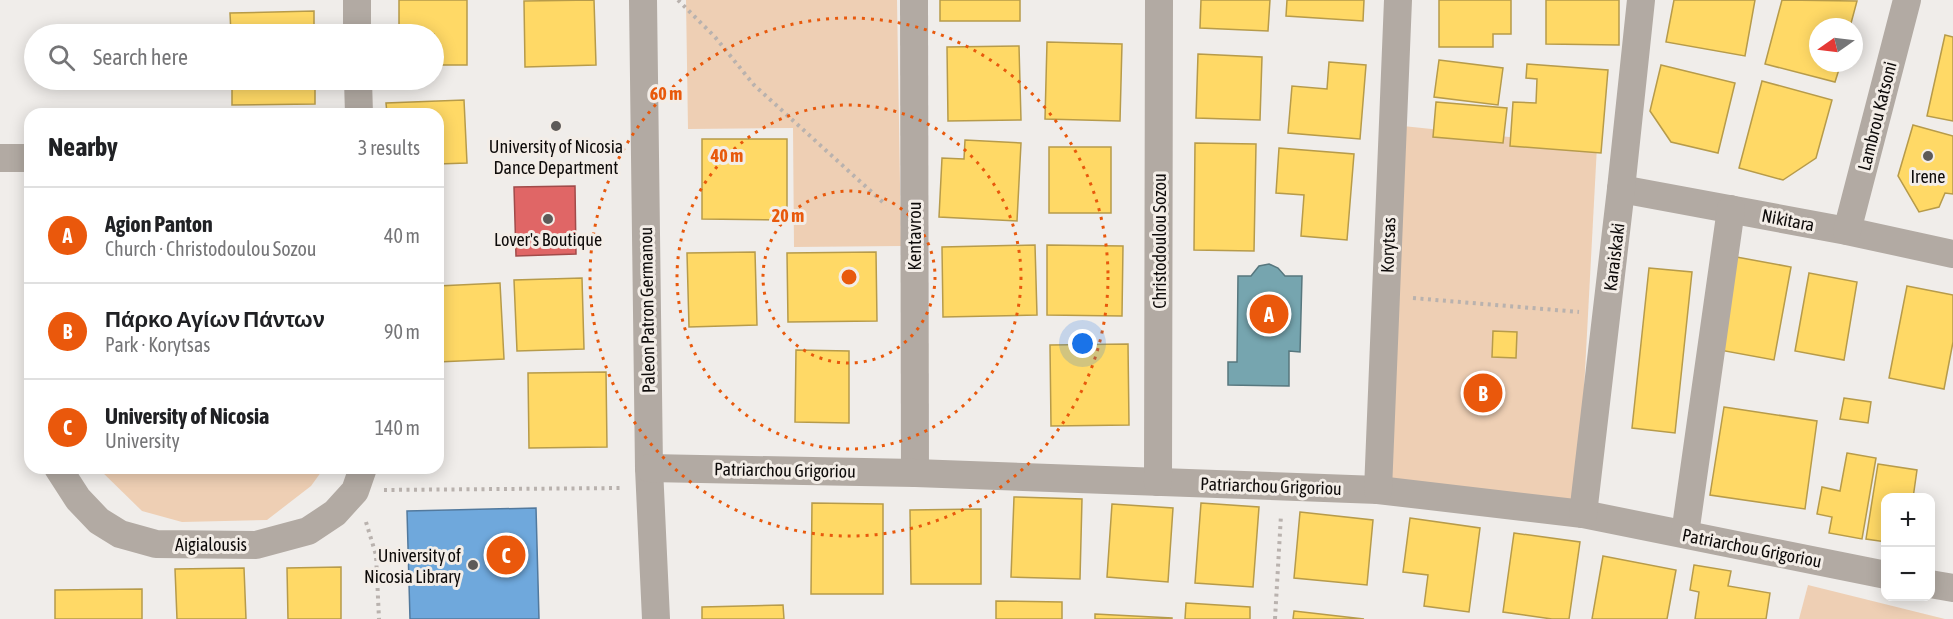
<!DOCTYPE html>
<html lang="en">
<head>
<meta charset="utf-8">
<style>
  :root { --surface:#fff; --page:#f2f2f2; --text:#202124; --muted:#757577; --line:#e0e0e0; --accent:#ea580c }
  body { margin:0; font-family:"Asap Condensed",sans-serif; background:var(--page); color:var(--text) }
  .controls { position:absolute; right:18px; bottom:18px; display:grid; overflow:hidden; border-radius:12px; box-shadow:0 3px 15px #0003 }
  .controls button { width:54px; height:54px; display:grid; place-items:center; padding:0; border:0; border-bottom:2px solid var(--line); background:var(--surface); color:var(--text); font:30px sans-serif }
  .compass { position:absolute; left:1809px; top:18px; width:54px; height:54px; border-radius:50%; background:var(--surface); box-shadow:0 3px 15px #0003; rotate:256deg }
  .you { position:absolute; left:1083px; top:344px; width:21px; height:21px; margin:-15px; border:4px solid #fff; border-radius:50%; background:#1a73e8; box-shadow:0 0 0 9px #1a73e833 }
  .badge { display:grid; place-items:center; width:39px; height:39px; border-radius:50%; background:var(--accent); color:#fff; font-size:20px; font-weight:700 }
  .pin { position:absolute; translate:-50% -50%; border:3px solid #fff; box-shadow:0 2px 6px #0006 }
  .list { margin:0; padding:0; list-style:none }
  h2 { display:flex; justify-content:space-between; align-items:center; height:78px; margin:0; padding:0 24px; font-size:26px }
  h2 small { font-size:20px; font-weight:400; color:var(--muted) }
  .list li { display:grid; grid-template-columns:39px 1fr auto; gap:18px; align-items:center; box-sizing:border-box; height:96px; padding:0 24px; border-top:2px solid var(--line) }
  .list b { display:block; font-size:22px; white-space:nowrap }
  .list p { margin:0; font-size:20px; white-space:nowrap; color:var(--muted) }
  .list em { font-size:20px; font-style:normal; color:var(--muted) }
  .icon { flex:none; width:33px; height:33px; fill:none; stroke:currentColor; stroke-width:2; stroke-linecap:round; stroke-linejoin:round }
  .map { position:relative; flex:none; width:1953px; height:619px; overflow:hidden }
  .search { position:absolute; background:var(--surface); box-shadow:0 3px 15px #0003; left:24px; top:24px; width:420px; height:66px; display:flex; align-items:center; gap:15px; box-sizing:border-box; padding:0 21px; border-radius:33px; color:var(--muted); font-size:22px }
  .panel { position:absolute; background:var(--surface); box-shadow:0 3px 15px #0003; left:24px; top:108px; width:420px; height:366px; border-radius:18px }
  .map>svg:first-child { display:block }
  .green { fill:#eecfb4 }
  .homes { fill:#ffd966; stroke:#b79b4a; stroke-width:1.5 }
  .shops { fill:#e06666; stroke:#a14b4a; stroke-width:1.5 }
  .schools { fill:#6fa8dc; stroke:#52799d; stroke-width:1.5 }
  .public { fill:#76a5af; stroke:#57777e; stroke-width:1.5 }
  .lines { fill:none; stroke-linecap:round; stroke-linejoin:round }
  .path { stroke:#b9b2ae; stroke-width:4; stroke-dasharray:3 4.5; stroke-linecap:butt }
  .minor { stroke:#b2aaa3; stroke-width:28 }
  .ring { fill:none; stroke:#e8590c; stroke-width:3; stroke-dasharray:3 6 }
  .poi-dot { fill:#5d5a58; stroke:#f3ede7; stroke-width:2 }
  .labels { text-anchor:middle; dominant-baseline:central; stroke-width:6; stroke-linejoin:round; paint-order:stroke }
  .street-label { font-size:18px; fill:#0e0b0a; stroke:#f3ede7 }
  .poi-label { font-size:18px; fill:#0e0b0a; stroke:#f3ede7 }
  .centre { fill:#e8590c; stroke:#f3ede7; stroke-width:3 }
  .ring-label { font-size:18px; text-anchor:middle; font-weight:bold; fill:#e8590c; stroke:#f3ede7; stroke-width:6; stroke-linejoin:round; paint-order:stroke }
</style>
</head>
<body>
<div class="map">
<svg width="1953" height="619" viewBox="0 0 1953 619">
  <rect width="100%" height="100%" fill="#f0edea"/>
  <g class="green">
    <path d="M 686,0 L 897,0 L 901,246 L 794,247 L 793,128 L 688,129 Z"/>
    <path d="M 1393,125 L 1597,146 L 1578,502 L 1378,490 Z"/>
    <path d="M 98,468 L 324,468 L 311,486 L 267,520 L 182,522 L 142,511 Z"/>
    <path d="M 1808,585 L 1945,619 L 1799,619 Z"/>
  </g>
  <g class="homes">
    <path d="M 399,0 L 467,0 L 467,65 L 434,65 L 434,34 L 399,34 Z"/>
    <path d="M 594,0 L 596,65 L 525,67 L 524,1 Z"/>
    <rect x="940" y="0" width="80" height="21"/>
    <path d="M 1201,0 L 1270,0 L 1268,31 L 1200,28 Z"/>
    <path d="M 1287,0 L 1364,0 L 1363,21 L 1286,16 Z"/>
    <path d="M 1439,0 L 1511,0 L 1511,34 L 1493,34 L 1493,47 L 1439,47 Z"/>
    <path d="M 1546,0 L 1619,0 L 1619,45 L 1546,44 Z"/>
    <path d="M 1674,0 L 1755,0 L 1745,56 L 1666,42 Z"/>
    <path d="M 1782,0 L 1857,1 L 1850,27 L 1818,27 L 1818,63 L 1841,63 L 1835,82 L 1765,64 Z"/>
    <path d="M 314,11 L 314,34 L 231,34 L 230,13 Z"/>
    <path d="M 1945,35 L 1953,37 L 1953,121 L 1927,116 Z"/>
    <path d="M 1047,42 L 1122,44 L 1120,121 L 1045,119 Z"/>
    <path d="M 1019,46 L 1021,120 L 948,121 L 947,47 Z"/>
    <path d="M 1198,54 L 1262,57 L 1260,120 L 1196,118 Z"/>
    <path d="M 1439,60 L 1503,68 L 1498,105 L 1434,97 Z"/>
    <path d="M 1329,62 L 1366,65 L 1360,139 L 1288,133 L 1292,86 L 1327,89 Z"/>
    <path d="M 1527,64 L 1608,70 L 1601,153 L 1510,146 L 1513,102 L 1536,103 L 1537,79 L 1526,78 Z"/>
    <path d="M 1661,65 L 1735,83 L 1718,153 L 1671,142 L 1650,111 Z"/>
    <path d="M 232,80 L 315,80 L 315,104 L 232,105 Z"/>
    <path d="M 1762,81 L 1832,100 L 1816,158 L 1783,180 L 1739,168 Z"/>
    <path d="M 464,100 L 467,163 L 438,164 L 438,114 L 387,114 L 386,103 Z"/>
    <path d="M 1436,102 L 1507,108 L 1503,143 L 1433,137 Z"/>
    <path d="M 1913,125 L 1953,136 L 1953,194 L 1945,193 L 1939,207 L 1919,212 L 1898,176 Z"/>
    <path d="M 702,139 L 787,139 L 787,220 L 702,219 Z"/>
    <path d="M 965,140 L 1021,143 L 1017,221 L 939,217 L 942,158 L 964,159 Z"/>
    <path d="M 1195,143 L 1256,144 L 1254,251 L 1194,250 Z"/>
    <rect x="1049" y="147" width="62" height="66"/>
    <path d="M 1279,148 L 1354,154 L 1347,240 L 1301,236 L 1304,195 L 1276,193 Z"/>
    <path d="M 1035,245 L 1037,315 L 943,317 L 942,247 Z"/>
    <path d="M 1047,245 L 1123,246 L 1122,316 L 1047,315 Z"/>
    <path d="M 755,252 L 757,325 L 689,327 L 687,253 Z"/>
    <path d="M 876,252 L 877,321 L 788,322 L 787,253 Z"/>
    <path d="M 1731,256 L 1791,267 L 1774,360 L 1714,349 Z"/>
    <path d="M 1649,268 L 1692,272 L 1675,433 L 1632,428 Z"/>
    <path d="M 1809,273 L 1857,282 L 1844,360 L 1795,351 Z"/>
    <path d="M 582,278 L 584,349 L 517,351 L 514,280 Z"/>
    <path d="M 500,283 L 504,359 L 438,362 L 438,286 Z"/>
    <path d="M 1907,286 L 1953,295 L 1953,342 L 1944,389 L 1889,378 Z"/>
    <path d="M 1493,331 L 1517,332 L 1516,358 L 1492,357 Z"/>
    <path d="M 1128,344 L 1129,425 L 1051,426 L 1050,345 Z"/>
    <path d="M 796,350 L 849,351 L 849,423 L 795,422 Z"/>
    <path d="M 606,372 L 607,447 L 529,448 L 528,373 Z"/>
    <path d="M 1844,398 L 1871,402 L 1868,423 L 1840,419 Z"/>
    <path d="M 1724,407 L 1817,421 L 1805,509 L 1710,495 Z"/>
    <path d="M 1847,453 L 1876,458 L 1862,539 L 1829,533 L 1832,517 L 1817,514 L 1822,487 L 1840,491 Z"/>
    <path d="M 1878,464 L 1917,470 L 1913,498 L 1886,498 L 1886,542 L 1866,539 Z"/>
    <path d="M 1014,497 L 1082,499 L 1080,579 L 1011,577 Z"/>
    <path d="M 812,503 L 883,504 L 883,594 L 811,594 Z"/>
    <path d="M 1201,503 L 1259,507 L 1253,587 L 1195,583 Z"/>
    <path d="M 1112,504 L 1173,508 L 1168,582 L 1107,577 Z"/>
    <path d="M 981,509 L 981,584 L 911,584 L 910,510 Z"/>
    <path d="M 1300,512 L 1373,520 L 1367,585 L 1294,578 Z"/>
    <path d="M 1410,518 L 1480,528 L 1469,612 L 1424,606 L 1428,575 L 1403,572 Z"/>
    <path d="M 1514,533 L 1580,542 L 1569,619 L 1552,619 L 1503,612 Z"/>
    <path d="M 1603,556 L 1676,570 L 1667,619 L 1592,619 Z"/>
    <path d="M 1694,565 L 1731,571 L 1728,586 L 1770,593 L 1766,619 L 1695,619 L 1699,592 L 1690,590 Z"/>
    <path d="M 341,567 L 341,619 L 288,619 L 287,568 Z"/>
    <path d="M 244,568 L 246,619 L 177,619 L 175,569 Z"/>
    <path d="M 142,589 L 142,619 L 55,619 L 55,590 Z"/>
    <path d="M 996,601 L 1062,602 L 1062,619 L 996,619 Z"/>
    <path d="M 1186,603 L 1250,607 L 1250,619 L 1185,619 Z"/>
    <path d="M 783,605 L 784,619 L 702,619 L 702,607 Z"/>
    <path d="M 1294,611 L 1364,619 L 1293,619 Z"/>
    <path d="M 1095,614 L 1172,618 L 1172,619 L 1095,619 Z"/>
  </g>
  <path class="shops" d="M 575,186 L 576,254 L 516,256 L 514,187 Z"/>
  <path class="schools" d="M 536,508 L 539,619 L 410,619 L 407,511 Z"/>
  <path class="public" d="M 1269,264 L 1278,268 L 1285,276 L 1302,276 L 1300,352 L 1289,351 L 1289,386 L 1228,385 L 1228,362 L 1237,362 L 1238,276 L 1251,276 L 1259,266 Z"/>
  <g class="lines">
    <g class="path">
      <path d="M 678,0 L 715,37 L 754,85 L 886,205"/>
      <path d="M 1413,298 L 1579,312"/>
      <path d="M 384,490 L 622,488"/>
      <path d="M 366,522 L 376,555 L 379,619"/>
      <path d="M 1275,619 L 1281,515"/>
    </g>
    <g class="minor">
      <path d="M 357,0 L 357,34"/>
      <path d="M 643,0 L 649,468 L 656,619"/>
      <path d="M 914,0 L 915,473"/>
      <path d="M 358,80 L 359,114"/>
      <path d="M 0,158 L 30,158"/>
      <path d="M 1621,189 L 1847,231 L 1953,254"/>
      <path d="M 1847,231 L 1907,0"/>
      <path d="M 58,468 L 78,499 L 99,521 L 120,534 L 156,544 L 256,545 L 308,531 L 335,513 L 355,491 L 363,468"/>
      <path d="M 649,468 L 915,473 L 1378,490 L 1583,514 L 1886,575"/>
      <path d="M 1158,482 L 1159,0"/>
      <path d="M 1378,490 L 1398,0"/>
      <path d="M 1583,514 L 1621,189 L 1641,0"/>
      <path d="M 1685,534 L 1731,209"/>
      <path d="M 1930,584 L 1953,588"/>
    </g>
  </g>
  <g class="ring">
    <circle cx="849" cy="277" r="86"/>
    <circle cx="849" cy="277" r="172"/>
    <circle cx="849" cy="277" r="259"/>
  </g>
  <g class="poi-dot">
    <circle cx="556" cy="126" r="6"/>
    <circle cx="1928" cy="156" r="6"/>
    <circle cx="548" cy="219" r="6"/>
    <circle cx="473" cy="565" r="6"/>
  </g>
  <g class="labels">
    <g class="street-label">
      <text transform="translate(1877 116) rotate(-76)">Lambrou Katsoni</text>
      <text transform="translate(1788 220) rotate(11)">Nikitara</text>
      <text transform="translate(914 236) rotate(-90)">Kentavrou</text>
      <text transform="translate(1159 241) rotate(-90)">Christodoulou Sozou</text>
      <text transform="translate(1388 245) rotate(-88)">Korytsas</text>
      <text transform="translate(1614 257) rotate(-83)">Karaiskaki</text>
      <text transform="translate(647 310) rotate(-91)">Paleon Patron Germanou</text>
      <text transform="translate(785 470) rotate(1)">Patriarchou Grigoriou</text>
      <text transform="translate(1271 486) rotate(2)">Patriarchou Grigoriou</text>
      <text x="211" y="544">Aigialousis</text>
      <text transform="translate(1752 548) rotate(11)">Patriarchou Grigoriou</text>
    </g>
    <g class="poi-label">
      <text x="556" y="146">University of Nicosia<tspan x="556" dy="21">Dance Department</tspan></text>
      <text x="1928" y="176">Irene</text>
      <text x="548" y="239">Lover's Boutique</text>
      <text x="461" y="555" text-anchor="end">University of<tspan x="461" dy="21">Nicosia Library</tspan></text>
    </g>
  </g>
  <circle cx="849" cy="277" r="9" class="centre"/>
  <g class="ring-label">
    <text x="666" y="100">60 m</text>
    <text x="727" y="162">40 m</text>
    <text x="788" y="222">20 m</text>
  </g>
</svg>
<div class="controls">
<button>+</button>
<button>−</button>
</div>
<svg class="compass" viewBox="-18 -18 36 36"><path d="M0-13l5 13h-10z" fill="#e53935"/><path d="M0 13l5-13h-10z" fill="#757577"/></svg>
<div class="you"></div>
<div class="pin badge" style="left:1269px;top:314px">A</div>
<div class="pin badge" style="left:1483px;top:393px">B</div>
<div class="pin badge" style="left:506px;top:555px">C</div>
<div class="search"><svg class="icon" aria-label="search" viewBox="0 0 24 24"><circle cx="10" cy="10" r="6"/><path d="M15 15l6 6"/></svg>Search here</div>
<section class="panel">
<h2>Nearby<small>3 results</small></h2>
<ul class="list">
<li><span class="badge">A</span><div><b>Agion Panton</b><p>Church · Christodoulou Sozou</p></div><em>40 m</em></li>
<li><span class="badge">B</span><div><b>Πάρκο Αγίων Πάντων</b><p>Park · Korytsas</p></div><em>90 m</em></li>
<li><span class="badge">C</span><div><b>University of Nicosia</b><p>University</p></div><em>140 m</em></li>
</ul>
</section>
</div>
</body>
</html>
